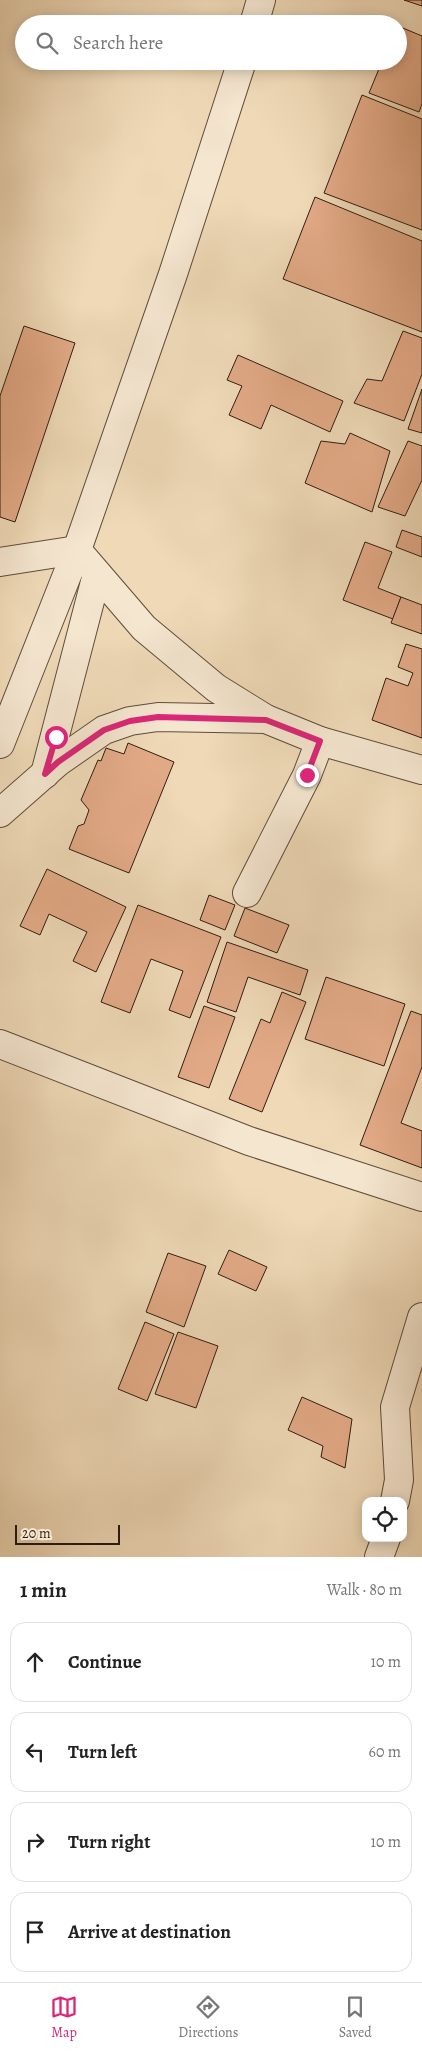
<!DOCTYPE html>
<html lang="en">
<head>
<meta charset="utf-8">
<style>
  :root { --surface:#fff; --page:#f2f2f2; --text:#222; --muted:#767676; --line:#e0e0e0; --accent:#db2777 }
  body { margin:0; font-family:Alegreya,serif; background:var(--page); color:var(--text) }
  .controls { position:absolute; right:15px; bottom:15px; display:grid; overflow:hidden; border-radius:10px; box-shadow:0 2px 12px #0003 }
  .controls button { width:45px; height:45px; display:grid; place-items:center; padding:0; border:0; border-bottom:1px solid var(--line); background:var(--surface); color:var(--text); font:25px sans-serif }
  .scale { position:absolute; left:15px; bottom:12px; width:105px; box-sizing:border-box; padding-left:5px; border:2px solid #2f1d12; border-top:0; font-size:14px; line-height:18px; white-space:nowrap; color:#2f1d12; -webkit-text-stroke:4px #f5e6d0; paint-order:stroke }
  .stop { position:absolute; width:15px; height:15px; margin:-11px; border:4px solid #db2777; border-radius:50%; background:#fff }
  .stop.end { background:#db2777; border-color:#fff; box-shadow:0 1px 5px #0008 }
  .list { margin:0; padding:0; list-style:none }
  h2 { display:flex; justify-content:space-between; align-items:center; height:65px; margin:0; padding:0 20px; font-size:21px }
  h2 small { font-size:16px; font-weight:400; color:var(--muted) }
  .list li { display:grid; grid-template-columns:32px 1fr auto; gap:15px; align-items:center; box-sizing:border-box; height:80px; margin:0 10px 10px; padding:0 10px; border:1px solid var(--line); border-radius:15px }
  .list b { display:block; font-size:19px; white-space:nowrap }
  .list em { font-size:16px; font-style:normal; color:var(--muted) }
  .icon { flex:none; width:28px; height:28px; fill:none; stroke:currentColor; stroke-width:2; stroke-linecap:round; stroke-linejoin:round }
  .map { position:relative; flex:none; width:422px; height:1557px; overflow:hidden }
  .search { position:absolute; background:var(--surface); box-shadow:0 2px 12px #0003; left:15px; right:15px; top:15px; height:55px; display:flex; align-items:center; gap:12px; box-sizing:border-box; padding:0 18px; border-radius:28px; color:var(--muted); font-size:19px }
  .sheet { height:425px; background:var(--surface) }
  nav { display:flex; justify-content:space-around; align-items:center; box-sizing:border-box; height:70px; border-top:1px solid var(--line); background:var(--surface); font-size:14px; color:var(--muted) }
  nav a { display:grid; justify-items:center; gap:2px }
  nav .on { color:var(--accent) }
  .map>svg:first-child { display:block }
  .building { fill:#e3aa87; stroke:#2f1d12 }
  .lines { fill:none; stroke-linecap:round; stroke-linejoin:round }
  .minor-casing { stroke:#5f4c3b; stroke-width:30 }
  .minor { stroke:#f5e6d0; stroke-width:28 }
  .route { stroke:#db2777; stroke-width:6 }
</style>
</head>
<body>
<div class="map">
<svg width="422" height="1557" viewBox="0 0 422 1557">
  <rect width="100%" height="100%" fill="#efd9b7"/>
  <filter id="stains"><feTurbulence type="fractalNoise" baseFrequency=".004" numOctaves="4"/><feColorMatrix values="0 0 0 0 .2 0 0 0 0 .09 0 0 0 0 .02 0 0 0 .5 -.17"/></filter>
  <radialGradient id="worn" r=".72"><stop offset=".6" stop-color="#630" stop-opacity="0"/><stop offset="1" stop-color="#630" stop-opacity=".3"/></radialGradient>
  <g class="building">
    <path d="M 404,0 L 422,0 L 422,6 Z"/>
    <path d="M 398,26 L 422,36 L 422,104 L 419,112 L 369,93 L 381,64 L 375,61 L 398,61 Z"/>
    <path d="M 362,95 L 422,119 L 422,230 L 324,193 Z"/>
    <path d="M 315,197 L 422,241 L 422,332 L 283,279 Z"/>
    <path d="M 24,326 L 75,343 L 15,522 L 0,517 L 0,396 Z"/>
    <path d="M 403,331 L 422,338 L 422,374 L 404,421 L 354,403 L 367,379 L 382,381 Z"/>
    <path d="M 238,355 L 343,401 L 330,432 L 271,405 L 261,429 L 229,415 L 242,386 L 227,380 Z"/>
    <path d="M 422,389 L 422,433 L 408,429 Z"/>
    <path d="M 350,433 L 390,451 L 372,512 L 305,483 L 321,441 L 345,444 Z"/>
    <path d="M 408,441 L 422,446 L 422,480 L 405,516 L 378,507 Z"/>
    <path d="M 402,530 L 422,537 L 422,557 L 396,547 Z"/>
    <path d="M 365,542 L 392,552 L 378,588 L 401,597 L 393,619 L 343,600 Z"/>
    <path d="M 401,597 L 422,605 L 422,634 L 391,623 Z"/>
    <path d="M 406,644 L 422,649 L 422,738 L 372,720 L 386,678 L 408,686 L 413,673 L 398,667 Z"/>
    <path d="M 128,743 L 174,762 L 129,873 L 69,849 L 78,826 L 84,824 L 89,810 L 81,800 L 98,760 L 101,761 L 106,748 L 124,754 Z"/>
    <path d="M 47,869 L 126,907 L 96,972 L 73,961 L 87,932 L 49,914 L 40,935 L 20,926 Z"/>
    <path d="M 209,895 L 235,905 L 225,930 L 200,920 Z"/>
    <path d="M 138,905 L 221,937 L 190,1018 L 169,1010 L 183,971 L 151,959 L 130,1013 L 101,1002 Z"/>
    <path d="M 245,908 L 289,925 L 277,953 L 234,936 Z"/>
    <path d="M 227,942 L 308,970 L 300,995 L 248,977 L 236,1012 L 207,1002 Z"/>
    <path d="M 326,977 L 405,1004 L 384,1066 L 305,1039 Z"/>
    <path d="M 282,992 L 306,1002 L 262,1112 L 229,1099 L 261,1019 L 270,1023 Z"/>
    <path d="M 204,1006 L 235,1017 L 209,1088 L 178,1077 Z"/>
    <path d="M 411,1011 L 422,1015 L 422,1067 L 401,1123 L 422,1131 L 422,1168 L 360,1145 Z"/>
    <path d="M 229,1250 L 267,1267 L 256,1291 L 218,1274 Z"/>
    <path d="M 168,1253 L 206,1266 L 184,1327 L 146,1312 Z"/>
    <path d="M 145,1322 L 174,1334 L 147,1401 L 118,1389 Z"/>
    <path d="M 178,1332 L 218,1346 L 196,1408 L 155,1394 Z"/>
    <path d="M 302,1397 L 352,1419 L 345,1468 L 321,1457 L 323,1446 L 288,1430 Z"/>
  </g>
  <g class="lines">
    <defs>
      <g id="minor">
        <path d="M 254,24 L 261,0"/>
        <path d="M 0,562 L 77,550 L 144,628 L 216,688 L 266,719 L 320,741 L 422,770"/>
        <path d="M 0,744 L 77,550 L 173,274 L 242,61"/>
        <path d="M 45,774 L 97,574"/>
        <path d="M 0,813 L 58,762 L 104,730 L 130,721 L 158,717 L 266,719"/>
        <path d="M 247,893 L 307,775 L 320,741"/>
        <path d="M 0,1044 L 249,1141 L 422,1197"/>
        <path d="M 395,1501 L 399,1480 L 395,1407 L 422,1317"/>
        <path d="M 379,1557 L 386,1538"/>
      </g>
    </defs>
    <use href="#minor" class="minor-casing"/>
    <use href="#minor" class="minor"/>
  </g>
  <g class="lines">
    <path class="route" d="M 56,737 L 45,774 L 58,762 L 104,730 L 130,721 L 158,717 L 266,720 L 320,741 L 307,775"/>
  </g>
  <rect width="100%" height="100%" filter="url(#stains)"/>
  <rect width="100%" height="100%" fill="url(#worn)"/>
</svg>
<div class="controls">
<button><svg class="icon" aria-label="locate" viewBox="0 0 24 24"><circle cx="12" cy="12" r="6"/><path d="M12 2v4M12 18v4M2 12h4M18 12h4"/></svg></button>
</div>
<div class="scale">20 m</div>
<div class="stop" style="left:56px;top:737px"></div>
<div class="stop end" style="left:307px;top:775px"></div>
<div class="search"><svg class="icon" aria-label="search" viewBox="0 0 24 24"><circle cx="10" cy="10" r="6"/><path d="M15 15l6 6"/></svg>Search here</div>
</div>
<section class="sheet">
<h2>1 min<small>Walk · 80 m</small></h2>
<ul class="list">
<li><svg class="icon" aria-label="ahead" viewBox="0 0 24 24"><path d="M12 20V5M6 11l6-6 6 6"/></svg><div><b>Continue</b></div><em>10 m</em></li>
<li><svg class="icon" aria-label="left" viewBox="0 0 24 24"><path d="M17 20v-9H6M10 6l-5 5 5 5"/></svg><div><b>Turn left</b></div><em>60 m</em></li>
<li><svg class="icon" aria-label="right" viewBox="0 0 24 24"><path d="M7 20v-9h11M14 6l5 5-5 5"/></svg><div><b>Turn right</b></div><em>10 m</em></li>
<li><svg class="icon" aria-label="arrive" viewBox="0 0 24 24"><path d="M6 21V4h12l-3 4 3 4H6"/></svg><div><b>Arrive at destination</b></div></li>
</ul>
</section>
<nav>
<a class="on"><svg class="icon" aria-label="map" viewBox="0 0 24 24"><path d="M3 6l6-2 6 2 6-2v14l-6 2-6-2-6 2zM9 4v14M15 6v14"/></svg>Map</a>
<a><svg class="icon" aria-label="directions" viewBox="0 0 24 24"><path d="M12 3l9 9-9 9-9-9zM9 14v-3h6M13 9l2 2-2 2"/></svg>Directions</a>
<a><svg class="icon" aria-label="saved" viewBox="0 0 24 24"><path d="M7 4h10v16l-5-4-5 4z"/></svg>Saved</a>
</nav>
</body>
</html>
